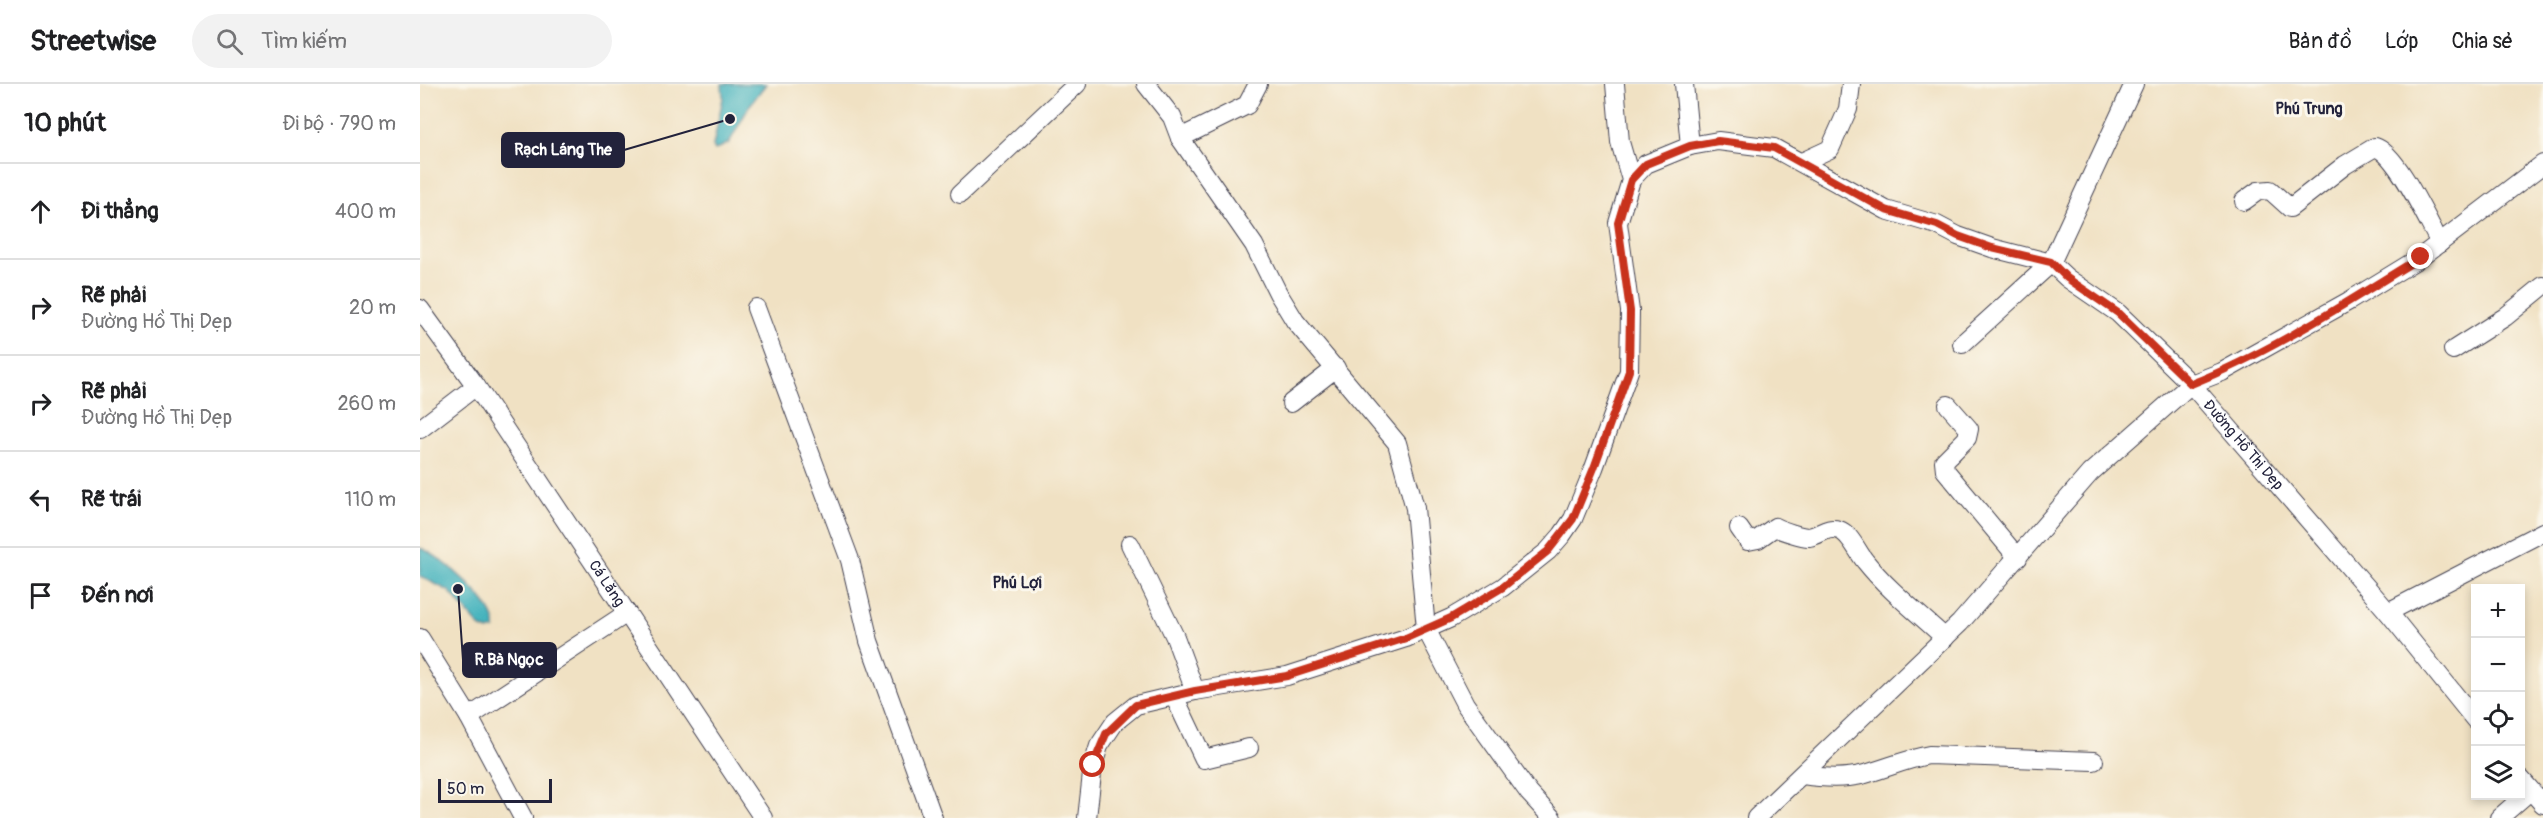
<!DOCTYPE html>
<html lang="vi">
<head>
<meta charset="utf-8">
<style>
  :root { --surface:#fff; --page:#f2f2f2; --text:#202124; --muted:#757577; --line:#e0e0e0 }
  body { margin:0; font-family:Pangolin,sans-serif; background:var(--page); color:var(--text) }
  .controls { position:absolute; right:18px; bottom:18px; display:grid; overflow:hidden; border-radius:0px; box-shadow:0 3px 9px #0003 }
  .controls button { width:54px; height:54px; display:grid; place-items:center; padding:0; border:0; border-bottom:2px solid var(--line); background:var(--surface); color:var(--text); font:30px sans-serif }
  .scale { position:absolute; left:18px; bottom:15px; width:114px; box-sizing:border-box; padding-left:6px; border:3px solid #22223b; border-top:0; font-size:16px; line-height:21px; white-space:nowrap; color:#22223b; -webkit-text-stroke:4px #fbf7ec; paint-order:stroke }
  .stop { position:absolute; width:18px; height:18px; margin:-14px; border:4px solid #c8321e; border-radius:50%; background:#fff }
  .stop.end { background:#c8321e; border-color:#fff; box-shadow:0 2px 6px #0008 }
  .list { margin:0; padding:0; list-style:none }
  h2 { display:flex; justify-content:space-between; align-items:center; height:78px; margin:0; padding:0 24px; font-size:26px }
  h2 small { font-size:20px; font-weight:400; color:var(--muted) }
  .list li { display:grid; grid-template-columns:39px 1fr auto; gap:18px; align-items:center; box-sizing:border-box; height:96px; padding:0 24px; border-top:2px solid var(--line) }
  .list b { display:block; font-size:22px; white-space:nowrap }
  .list p { margin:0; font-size:20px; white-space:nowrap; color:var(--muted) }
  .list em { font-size:20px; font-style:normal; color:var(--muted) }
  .icon { flex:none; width:33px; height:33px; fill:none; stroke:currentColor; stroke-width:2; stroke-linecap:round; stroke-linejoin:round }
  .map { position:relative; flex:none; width:2123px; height:734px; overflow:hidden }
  header { display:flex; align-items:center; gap:36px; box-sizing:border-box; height:84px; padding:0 30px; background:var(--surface); border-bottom:2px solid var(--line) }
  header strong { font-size:28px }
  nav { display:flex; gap:33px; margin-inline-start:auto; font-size:21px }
  .search { width:420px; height:54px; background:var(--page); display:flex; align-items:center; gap:15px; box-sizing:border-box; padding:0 21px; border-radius:33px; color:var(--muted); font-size:22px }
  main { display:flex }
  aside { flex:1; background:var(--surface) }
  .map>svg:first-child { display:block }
  .water { fill:#44b3bd; stroke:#336a7c; stroke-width:1.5 }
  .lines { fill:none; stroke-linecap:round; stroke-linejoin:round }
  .minor-casing { stroke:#413f4f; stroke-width:20 }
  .minor { stroke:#fff; stroke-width:18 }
  .route { stroke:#c8321e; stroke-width:8 }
  .labels { text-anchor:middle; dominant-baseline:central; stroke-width:6; stroke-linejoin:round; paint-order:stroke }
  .street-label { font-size:15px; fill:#22223b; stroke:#fbf7ec }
  .neighbourhood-label { font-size:16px; font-weight:bold; fill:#22223b; stroke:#fbf7ec }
  .leader { fill:none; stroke:#22223b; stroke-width:2 }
  .callout-dot { fill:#22223b; stroke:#fbf7ec; stroke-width:2 }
  .callout { fill:#22223b; stroke:#22223b; stroke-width:2 }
  .callout-label { font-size:16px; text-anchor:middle; font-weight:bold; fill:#fff }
</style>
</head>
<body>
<header>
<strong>Streetwise</strong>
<div class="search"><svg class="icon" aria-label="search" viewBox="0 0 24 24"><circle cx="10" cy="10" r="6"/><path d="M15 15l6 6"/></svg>Tìm kiếm</div>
<nav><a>Bản đồ</a><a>Lớp</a><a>Chia sẻ</a></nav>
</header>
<main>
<aside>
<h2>10 phút<small>Đi bộ · 790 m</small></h2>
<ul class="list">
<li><svg class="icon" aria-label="ahead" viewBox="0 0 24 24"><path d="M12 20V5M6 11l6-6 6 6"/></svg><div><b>Đi thẳng</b></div><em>400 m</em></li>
<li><svg class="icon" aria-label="right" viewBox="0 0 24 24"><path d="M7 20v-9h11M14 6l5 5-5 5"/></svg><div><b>Rẽ phải</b><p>Đường Hồ Thị Dẹp</p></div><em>20 m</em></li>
<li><svg class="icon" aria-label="right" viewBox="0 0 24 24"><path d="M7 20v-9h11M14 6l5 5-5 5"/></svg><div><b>Rẽ phải</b><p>Đường Hồ Thị Dẹp</p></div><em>260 m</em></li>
<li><svg class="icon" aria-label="left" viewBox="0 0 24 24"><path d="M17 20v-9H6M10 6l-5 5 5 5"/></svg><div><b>Rẽ trái</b></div><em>110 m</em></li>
<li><svg class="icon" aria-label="arrive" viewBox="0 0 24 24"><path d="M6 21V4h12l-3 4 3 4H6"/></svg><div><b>Đến nơi</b></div></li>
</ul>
</aside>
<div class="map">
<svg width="2123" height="734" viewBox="0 0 2123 734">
  <rect width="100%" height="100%" fill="#fbf7ec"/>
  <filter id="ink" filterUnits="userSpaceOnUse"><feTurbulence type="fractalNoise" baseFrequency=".0167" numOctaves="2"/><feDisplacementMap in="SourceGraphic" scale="12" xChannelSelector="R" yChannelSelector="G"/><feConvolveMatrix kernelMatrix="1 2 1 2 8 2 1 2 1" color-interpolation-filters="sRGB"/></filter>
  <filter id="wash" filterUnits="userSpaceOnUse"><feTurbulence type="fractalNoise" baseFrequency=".008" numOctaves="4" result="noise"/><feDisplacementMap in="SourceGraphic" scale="24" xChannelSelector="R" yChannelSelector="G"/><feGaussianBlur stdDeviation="1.35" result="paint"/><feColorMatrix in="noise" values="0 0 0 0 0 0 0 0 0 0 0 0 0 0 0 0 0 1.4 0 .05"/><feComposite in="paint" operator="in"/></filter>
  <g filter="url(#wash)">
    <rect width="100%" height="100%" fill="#f0e1c3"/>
    <g class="water">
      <path d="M 302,0 L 346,0 L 330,21 L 309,59 L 295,66 L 293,62 L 303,14 Z"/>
      <path d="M 0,464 C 20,470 80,523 75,545 L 68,547 L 61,544 L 29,507 L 0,492 Z"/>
    </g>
  </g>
  <g filter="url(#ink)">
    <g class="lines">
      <defs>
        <g id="minor">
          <path d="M 726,0 L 752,33 L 760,54 L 834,161 L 858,209 L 875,237 L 977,359 L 995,424 L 1006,545 L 1045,620 L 1109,709 L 1132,734"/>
          <path d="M 1264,0 L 1270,62"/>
          <path d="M 760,54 L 827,21 L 838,0"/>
          <path d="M 1382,78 L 1410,65 L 1428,25 L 1431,0"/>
          <path id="s1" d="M 1211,96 L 1226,80 L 1270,62 L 1298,57 L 1354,64 L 1466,126 L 1517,141 L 1538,152 L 1572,164 L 1631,179 L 1647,194 L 1698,229 L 1771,300 L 1968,528 L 2056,637"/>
          <path d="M 540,110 L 657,0"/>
          <path d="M 1824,117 L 1838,107 L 1850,106 L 1870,124 L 1925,81 L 1955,63 C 1977,69 2008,138 2020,159"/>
          <path d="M 336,224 L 430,476 L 449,557 L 513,734"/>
          <path id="s2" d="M 0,225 L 56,302 L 343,734"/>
          <path d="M 1542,260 L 1631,179 L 1714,0"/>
          <path d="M 2033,266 L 2085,233 L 2123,202"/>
          <path d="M 871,319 L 916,284"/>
          <path d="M 1528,321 L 1549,345 L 1547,354 L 1524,377 L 1525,386 L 1598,474"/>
          <path d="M 0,345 L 56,302"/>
          <path d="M 1319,444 L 1328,457 L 1338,455 L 1355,443 C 1360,446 1385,454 1389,453 C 1401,451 1406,442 1419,446 C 1430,449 1438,469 1445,477 C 1468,506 1498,529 1525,554"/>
          <path d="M 710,460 L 755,553 L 775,607"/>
          <path d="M 1968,528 L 2123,448"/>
          <path d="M 0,554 L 49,633 L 103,734"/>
          <path d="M 755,614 L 784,675 L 829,664"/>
          <path d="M 49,633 L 207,529"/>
          <path d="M 1383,691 C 1402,694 1426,695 1445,690 C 1467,684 1487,675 1509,671 L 1674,677"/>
          <path d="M 2100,694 L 2123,720"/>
          <path d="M 667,734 L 673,681 L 679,662 L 695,638 L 716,621 L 775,607 L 867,592 L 986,554 L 1031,534 L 1083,503 L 1128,467 L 1142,451 L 1153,435 L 1174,384 L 1209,287 L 1210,227 L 1198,139 L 1211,96 L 1200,58 L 1195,0"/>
          <path d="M 1336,734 L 1540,539 L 1670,389 L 1771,300 L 1802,288 L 1929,217 L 2001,173 L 2123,80"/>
          <path d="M 2079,734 L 2110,707"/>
        </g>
      </defs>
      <use href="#minor" class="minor-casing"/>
      <use href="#minor" class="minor"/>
    </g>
  </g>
  <g class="lines" filter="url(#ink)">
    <path class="route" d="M 673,681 L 686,650 L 716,621 L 775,607 L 867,592 L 986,554 L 1031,534 L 1083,503 L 1128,467 L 1153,435 L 1174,384 L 1209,287 L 1210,227 L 1198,139 L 1211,96 L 1226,80 L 1270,62 L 1298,57 L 1354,64 L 1466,126 L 1517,141 L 1538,152 L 1572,164 L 1631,178 L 1647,194 L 1698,229 L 1771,300 C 1852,268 1927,218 2001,173"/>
  </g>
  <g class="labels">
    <g class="street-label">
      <text stroke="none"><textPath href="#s1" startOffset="722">Đường Hồ Thị Dẹp</textPath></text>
      <text stroke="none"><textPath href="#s2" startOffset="332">Cá Lăng</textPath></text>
    </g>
    <g class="neighbourhood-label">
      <text x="1889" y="25">Phú Trung</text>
      <text x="597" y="499">Phú Lợi</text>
    </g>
  </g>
  <path class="leader" d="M310 35L204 66M38 505L43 576"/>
  <g class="callout-dot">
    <circle cx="310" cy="35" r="6"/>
    <circle cx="38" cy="505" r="6"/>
  </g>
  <g class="callout">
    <rect x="82" y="49" width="122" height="34" rx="6"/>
    <rect x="43" y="559" width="93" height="34" rx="6"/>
  </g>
  <g class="callout-label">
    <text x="143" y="71">Rạch Láng The</text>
    <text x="89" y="581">R.Bà Ngọc</text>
  </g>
</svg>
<div class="controls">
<button>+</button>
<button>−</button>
<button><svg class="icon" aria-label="locate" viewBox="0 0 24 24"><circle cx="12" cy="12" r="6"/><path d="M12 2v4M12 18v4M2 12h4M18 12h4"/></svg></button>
<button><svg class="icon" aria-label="layers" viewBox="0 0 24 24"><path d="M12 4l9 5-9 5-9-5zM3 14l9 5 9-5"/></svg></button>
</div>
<div class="scale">50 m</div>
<div class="stop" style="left:673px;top:681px"></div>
<div class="stop end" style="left:2001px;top:173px"></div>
</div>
</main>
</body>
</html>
